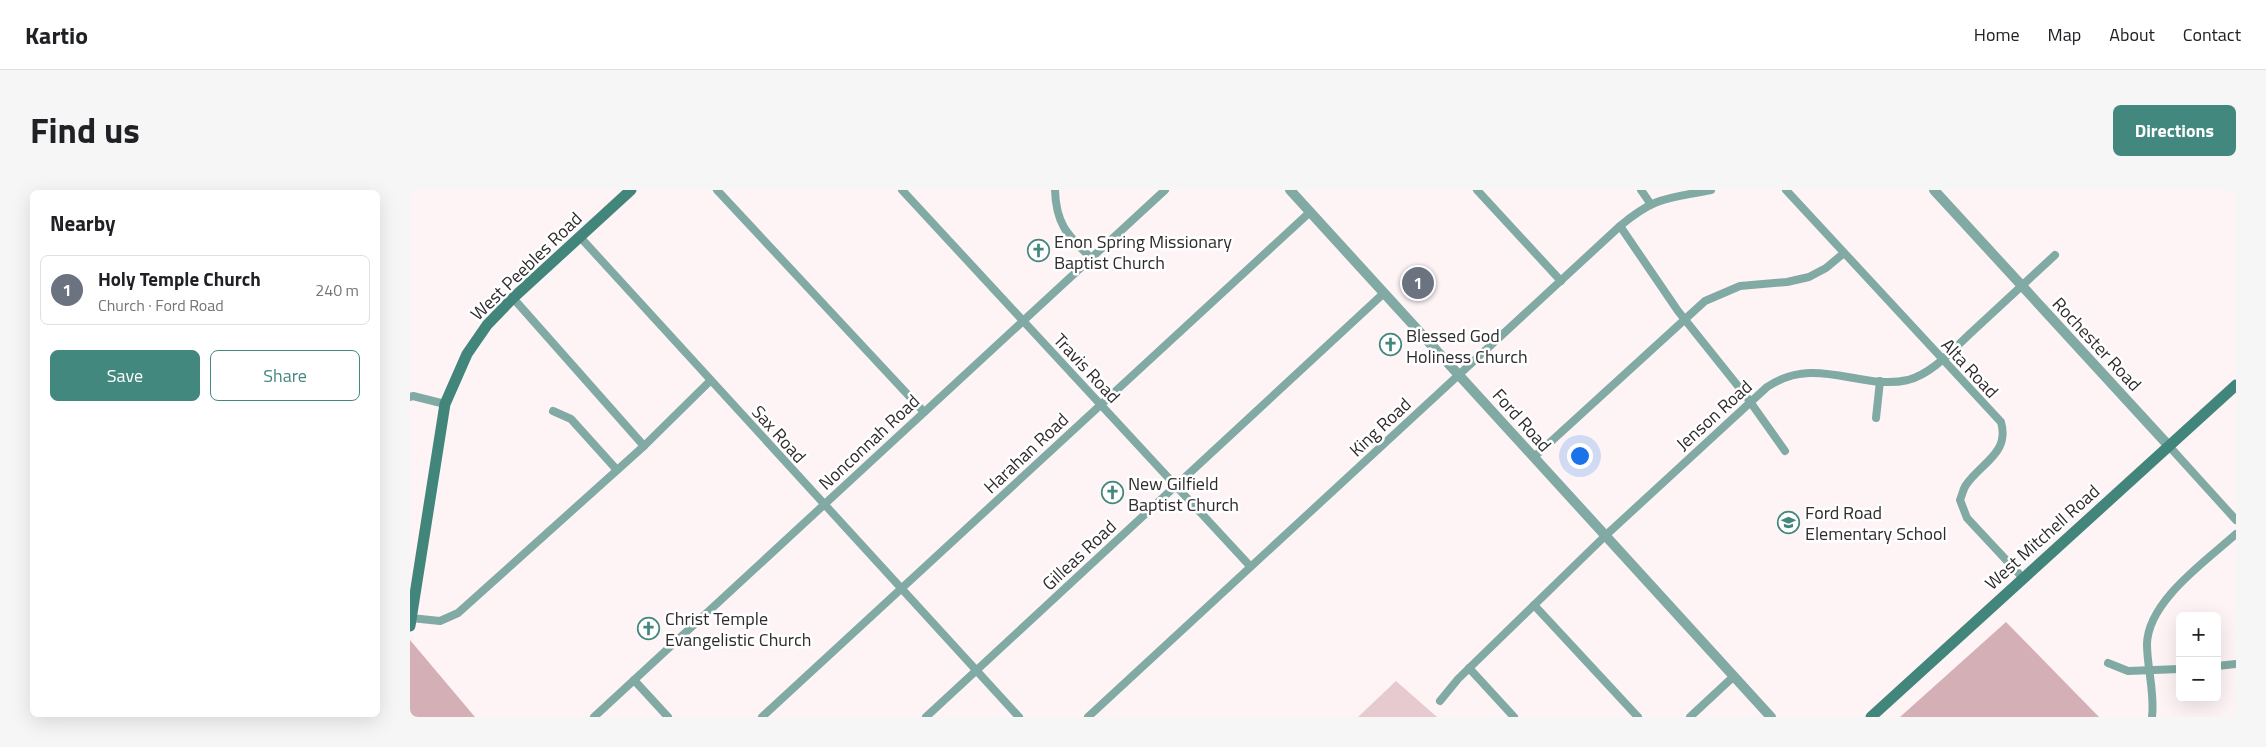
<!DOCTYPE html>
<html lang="en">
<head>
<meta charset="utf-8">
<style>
  :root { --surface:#fff; --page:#f6f6f6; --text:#202124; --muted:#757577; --line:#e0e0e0; --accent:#43887e }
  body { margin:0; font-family:"Titillium Web",sans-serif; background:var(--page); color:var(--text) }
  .controls { position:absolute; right:15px; bottom:15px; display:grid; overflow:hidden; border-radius:8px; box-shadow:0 5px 20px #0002 }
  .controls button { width:45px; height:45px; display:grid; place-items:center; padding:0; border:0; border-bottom:1px solid var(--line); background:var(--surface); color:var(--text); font:25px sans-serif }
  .you { position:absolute; left:1169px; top:265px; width:18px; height:18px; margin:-12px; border:4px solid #fff; border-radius:50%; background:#1a73e8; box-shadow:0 0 0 8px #1a73e833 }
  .badge { display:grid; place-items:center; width:32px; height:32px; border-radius:50%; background:var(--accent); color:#fff; font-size:16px; font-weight:700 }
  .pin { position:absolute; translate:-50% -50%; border:2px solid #fff; box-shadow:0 1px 5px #0006 }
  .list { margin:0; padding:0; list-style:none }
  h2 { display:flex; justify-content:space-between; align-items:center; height:65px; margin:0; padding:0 20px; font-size:21px }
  h2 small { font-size:16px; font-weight:400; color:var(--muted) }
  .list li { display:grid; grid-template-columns:32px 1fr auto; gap:15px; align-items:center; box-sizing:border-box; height:70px; margin:0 10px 10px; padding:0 10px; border:1px solid var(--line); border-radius:8px }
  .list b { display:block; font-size:19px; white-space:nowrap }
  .list p { margin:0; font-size:16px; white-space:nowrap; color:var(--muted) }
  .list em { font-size:16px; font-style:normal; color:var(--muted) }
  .actions { display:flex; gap:10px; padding:15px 20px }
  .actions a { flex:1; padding:11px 0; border:1px solid var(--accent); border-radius:8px; text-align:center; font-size:18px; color:var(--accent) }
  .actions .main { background:var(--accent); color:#fff }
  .map { position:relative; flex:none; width:1826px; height:527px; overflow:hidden; border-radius:8px }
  header { display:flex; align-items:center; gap:30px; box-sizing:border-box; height:70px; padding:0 25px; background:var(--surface); border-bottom:1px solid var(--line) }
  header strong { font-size:24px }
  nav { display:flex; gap:28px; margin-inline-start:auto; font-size:18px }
  .intro { display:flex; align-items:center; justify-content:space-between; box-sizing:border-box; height:120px; padding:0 30px }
  h1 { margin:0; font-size:35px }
  .button { padding:12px 22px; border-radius:8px; background:var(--accent); color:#fff; font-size:18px; font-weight:700 }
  main { display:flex; gap:30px; padding:0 30px }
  aside { flex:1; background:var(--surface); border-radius:8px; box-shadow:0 5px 20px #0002 }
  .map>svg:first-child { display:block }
  .green { fill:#e7cacf }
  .forest { fill:#d5afb6 }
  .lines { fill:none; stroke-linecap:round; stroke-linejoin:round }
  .minor { stroke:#80aaa3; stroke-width:8 }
  .tertiary { stroke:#80aaa3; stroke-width:10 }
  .secondary { stroke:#41857b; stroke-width:11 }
  .labels { text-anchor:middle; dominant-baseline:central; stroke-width:5; stroke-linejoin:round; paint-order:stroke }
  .poi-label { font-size:18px; fill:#302b2c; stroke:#fff; text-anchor:start }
  .street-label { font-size:18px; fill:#302b2c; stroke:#fff }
</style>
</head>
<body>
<header>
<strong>Kartio</strong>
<nav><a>Home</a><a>Map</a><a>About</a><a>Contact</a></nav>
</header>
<div class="intro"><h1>Find us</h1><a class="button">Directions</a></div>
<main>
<aside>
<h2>Nearby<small></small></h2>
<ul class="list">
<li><span class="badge" style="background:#6b7280">1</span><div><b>Holy Temple Church</b><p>Church · Ford Road</p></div><em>240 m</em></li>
</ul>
<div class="actions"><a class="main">Save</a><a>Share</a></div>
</aside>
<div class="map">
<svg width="1826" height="527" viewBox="0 0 1826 527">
  <rect width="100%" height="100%" fill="#fef4f6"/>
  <path class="green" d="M 986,491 L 1027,527 L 948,527 Z"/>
  <g class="forest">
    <path d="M 1596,432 L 1689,527 L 1490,527 Z"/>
    <path d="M 0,450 L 65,527 L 0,527 Z"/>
  </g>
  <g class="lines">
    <g class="minor">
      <path d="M 307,0 L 514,222"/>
      <path d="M 492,0 L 840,376"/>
      <path d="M 645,0 C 646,35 658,45 681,68"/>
      <path d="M 1067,0 L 1151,91"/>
      <path d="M 1231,0 L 1240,13"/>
      <path d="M 1376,0 L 1591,232 C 1600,263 1571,273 1556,295 C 1553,299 1552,306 1550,310 L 1557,328 L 1613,388"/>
      <path d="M 1210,36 L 1268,121 L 1336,206 L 1375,261"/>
      <path d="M 170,47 L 609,527"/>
      <path d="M 103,108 L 234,256"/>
      <path d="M 0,207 L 3,206 L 35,214"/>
      <path d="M 143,221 L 161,229 L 207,280"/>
      <path d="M 1466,228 L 1470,191"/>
      <path d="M 1758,255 L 1826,330"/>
      <path d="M 1124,267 L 1295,111 L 1330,96 L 1377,92 L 1399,87 L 1416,78 L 1434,63"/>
      <path d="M 1124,415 L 1228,527"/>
      <path d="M 1,428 L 30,431 L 48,423 L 234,256 L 300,191"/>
      <path d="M 1698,473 L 1718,481 L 1770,479"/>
      <path d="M 1807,476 L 1826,474"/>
      <path d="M 1059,478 L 1104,527"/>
      <path d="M 224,490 L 258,527"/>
      <path d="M 1030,511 L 1048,489 L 1195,346 L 1357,197 C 1406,164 1450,201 1498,190 C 1524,183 1545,157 1564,140 C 1591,115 1618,90 1645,65"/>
      <path d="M 184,527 L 755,0"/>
      <path d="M 352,527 L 900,22"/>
      <path d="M 516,527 L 974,103"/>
      <path d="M 678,527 L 1210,36 C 1246,6 1257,9 1301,0"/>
      <path d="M 1280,527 L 1323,487"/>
      <path d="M 1742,527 C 1745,503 1737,478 1737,454 C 1738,411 1796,371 1826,344"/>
    </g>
    <g class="tertiary">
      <path d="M 880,0 L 1361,527"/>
      <path d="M 1524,0 L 1758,255"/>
    </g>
    <g class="secondary">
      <path d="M 0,436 L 35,214 L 57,164 L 77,135 L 103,108 L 221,0"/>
      <path d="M 1461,527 L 1826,195"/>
    </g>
  </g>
  <defs>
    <symbol id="church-ring" viewBox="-11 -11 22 22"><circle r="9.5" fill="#fff" stroke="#43887e" stroke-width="1.5"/><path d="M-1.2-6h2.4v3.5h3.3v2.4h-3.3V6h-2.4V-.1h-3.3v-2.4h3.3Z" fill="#43887e"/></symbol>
    <symbol id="school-ring" viewBox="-11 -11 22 22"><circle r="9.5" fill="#fff" stroke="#43887e" stroke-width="1.5"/><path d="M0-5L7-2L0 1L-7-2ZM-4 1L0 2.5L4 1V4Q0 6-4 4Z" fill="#43887e"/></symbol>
  </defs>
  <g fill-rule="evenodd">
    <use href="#church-ring" x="616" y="48" width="25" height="25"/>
    <use href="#church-ring" x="968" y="142" width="25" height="25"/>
    <use href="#church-ring" x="690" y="290" width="25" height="25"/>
    <use href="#school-ring" x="1366" y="320" width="25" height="25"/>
    <use href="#church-ring" x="226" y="426" width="25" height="25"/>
  </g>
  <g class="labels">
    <g class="poi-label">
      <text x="644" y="51">Enon Spring Missionary<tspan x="644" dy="21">Baptist Church</tspan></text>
      <text x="996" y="145">Blessed God<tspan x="996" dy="21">Holiness Church</tspan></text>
      <text x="718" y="293">New Gilfield<tspan x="718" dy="21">Baptist Church</tspan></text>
      <text x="1395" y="322">Ford Road<tspan x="1395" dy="21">Elementary School</tspan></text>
      <text x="255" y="428">Christ Temple<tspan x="255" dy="21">Evangelistic Church</tspan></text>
    </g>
    <g class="street-label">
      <text transform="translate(116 76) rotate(-44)">West Peebles Road</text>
      <text transform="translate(1687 154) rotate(47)">Rochester Road</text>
      <text transform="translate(677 178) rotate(47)">Travis Road</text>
      <text transform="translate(1560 178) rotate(47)">Alta Road</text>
      <text transform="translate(1304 225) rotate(-42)">Jenson Road</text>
      <text transform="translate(1112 230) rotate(48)">Ford Road</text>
      <text transform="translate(970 237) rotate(-43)">King Road</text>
      <text transform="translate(369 244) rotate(48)">Sax Road</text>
      <text transform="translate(459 252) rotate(-43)">Nonconnah Road</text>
      <text transform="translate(616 263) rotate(-43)">Harahan Road</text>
      <text transform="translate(1632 347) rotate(-42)">West Mitchell Road</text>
      <text transform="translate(669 365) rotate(-43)">Gilleas Road</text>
    </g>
  </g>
</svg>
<div class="controls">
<button>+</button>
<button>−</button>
</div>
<div class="you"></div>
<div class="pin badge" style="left:1008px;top:93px;background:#6b7280">1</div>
</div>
</main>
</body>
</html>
